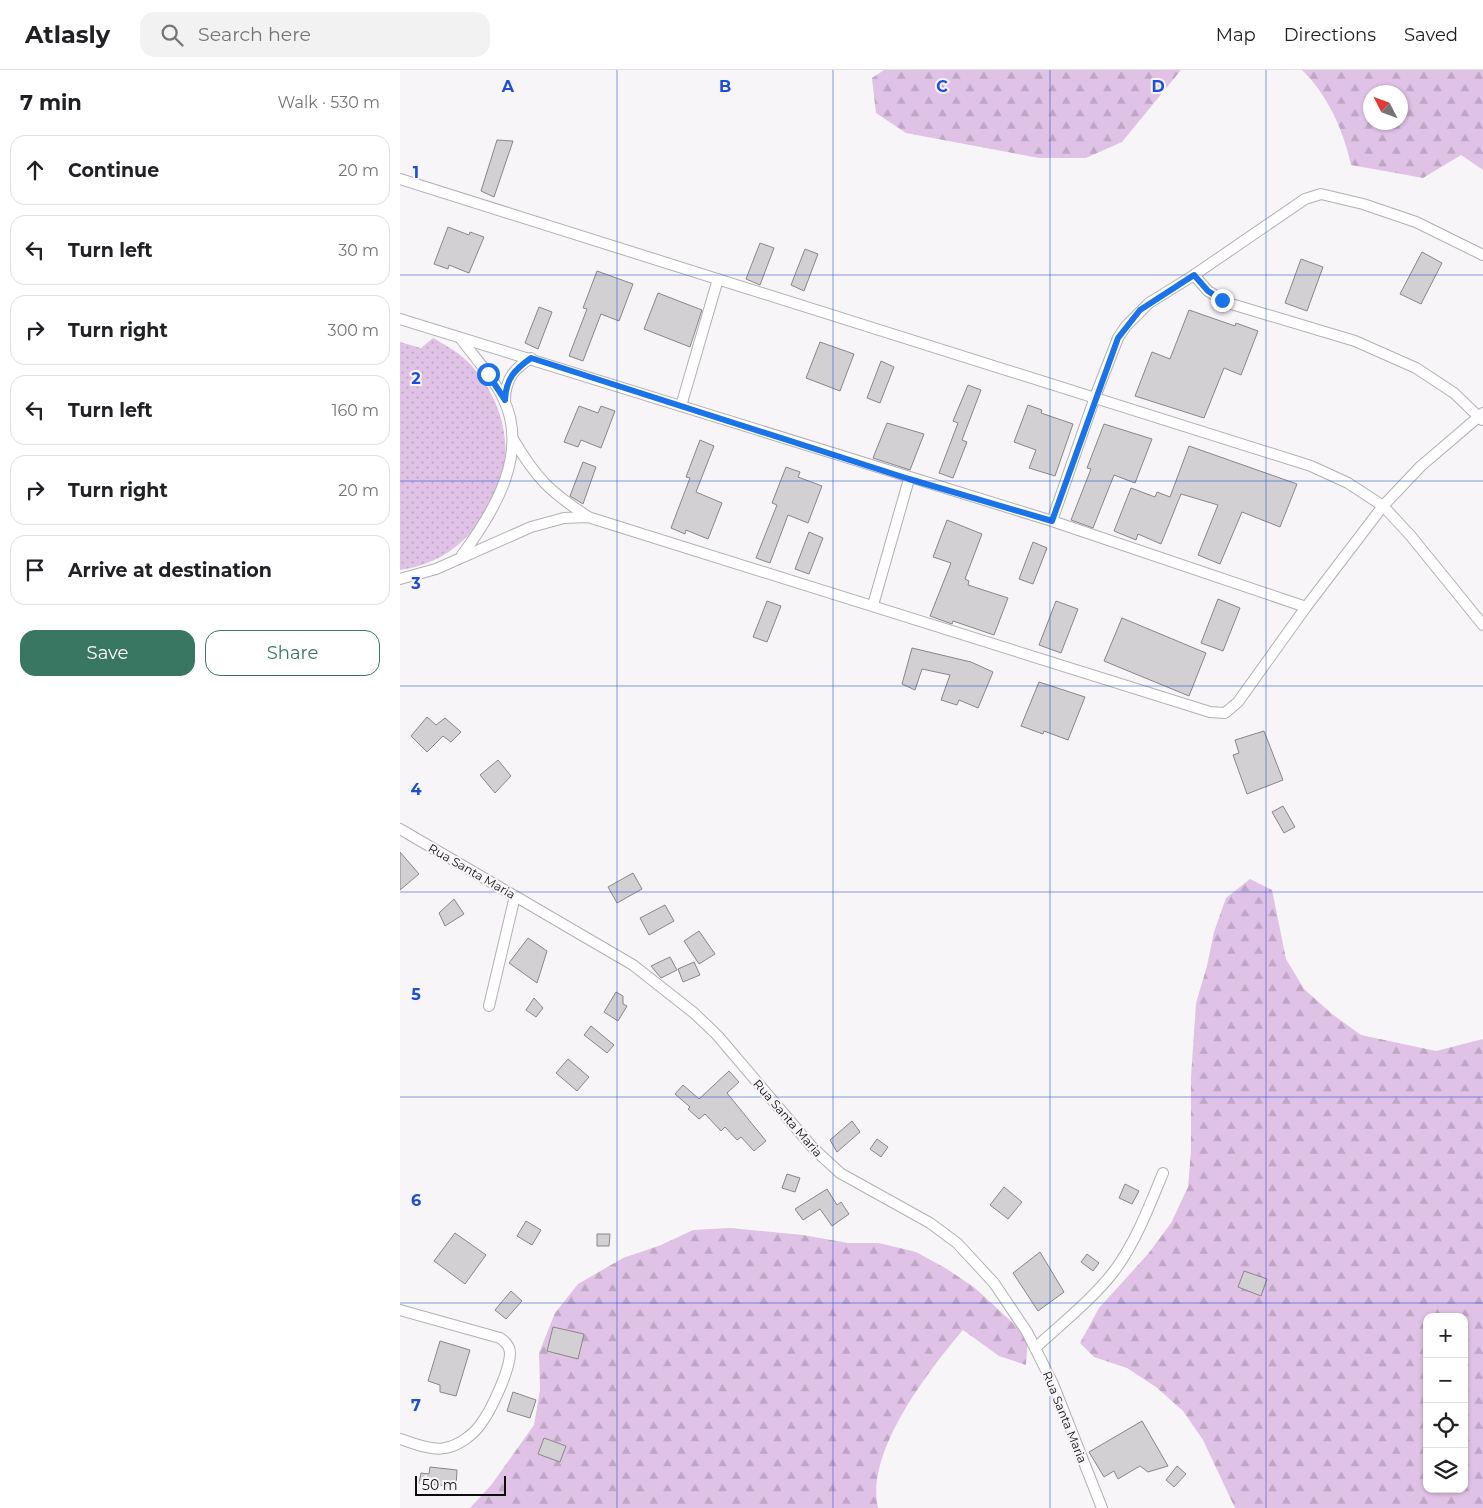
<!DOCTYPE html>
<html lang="en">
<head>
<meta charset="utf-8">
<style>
  :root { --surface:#fff; --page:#f2f2f2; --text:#202124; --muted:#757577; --line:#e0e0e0; --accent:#397763 }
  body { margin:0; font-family:Montserrat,sans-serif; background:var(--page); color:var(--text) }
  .controls { position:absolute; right:15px; bottom:15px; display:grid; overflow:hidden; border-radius:10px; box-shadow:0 1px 4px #0004 }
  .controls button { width:45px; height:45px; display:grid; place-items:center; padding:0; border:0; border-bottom:1px solid var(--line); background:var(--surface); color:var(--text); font:25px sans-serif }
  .compass { position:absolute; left:963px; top:15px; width:45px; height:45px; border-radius:50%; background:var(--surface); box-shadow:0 1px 4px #0004; rotate:312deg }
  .scale { position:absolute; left:15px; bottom:12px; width:91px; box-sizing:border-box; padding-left:5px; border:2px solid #0e0d0e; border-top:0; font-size:14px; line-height:18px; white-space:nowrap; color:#0e0d0e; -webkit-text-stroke:4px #f8f5f9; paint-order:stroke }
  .stop { position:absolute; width:15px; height:15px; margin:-11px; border:4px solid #1a73e8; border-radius:50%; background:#fff }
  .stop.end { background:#1a73e8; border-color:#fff; box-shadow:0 1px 5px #0008 }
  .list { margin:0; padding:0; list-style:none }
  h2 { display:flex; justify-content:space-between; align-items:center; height:65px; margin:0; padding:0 20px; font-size:21px }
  h2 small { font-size:16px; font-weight:400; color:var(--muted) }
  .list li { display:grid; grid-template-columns:32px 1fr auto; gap:15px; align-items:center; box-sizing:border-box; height:70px; margin:0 10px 10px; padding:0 10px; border:1px solid var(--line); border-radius:15px }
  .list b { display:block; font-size:19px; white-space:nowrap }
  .list em { font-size:16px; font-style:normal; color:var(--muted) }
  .actions { display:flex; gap:10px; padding:15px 20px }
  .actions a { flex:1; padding:11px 0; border:1px solid var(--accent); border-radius:15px; text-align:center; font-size:18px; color:var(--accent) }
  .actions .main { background:var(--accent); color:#fff }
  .icon { flex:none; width:28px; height:28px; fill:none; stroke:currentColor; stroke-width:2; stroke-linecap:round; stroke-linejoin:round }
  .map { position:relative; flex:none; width:1083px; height:1438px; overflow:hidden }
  header { display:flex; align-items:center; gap:30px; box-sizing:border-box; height:70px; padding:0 25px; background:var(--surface); border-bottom:1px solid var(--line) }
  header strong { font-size:24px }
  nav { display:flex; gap:28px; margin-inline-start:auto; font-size:18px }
  .search { width:350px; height:45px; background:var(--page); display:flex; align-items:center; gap:12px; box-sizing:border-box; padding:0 18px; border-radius:15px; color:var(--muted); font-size:19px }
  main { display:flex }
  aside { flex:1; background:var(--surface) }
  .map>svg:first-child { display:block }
  .grass { fill:url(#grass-dots) }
  .forest { fill:url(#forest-firs); fill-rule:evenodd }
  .building { fill:#d3d0d4; stroke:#898689 }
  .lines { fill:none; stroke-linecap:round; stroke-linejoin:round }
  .street-casing { stroke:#b3b0b4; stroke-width:12 }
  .street { stroke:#fff; stroke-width:10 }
  .route { stroke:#1a73e8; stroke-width:6 }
  .grid { fill:none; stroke:#1d4ed8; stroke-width:1; stroke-opacity:0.55 }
  .labels { text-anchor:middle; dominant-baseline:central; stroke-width:4; stroke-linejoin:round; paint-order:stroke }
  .street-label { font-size:12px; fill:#0e0d0e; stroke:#f8f5f9 }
  .grid-label { font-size:16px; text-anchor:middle; font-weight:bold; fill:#1d4ed8; stroke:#f8f5f9; stroke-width:4; stroke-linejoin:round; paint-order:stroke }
</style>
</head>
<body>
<header>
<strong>Atlasly</strong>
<div class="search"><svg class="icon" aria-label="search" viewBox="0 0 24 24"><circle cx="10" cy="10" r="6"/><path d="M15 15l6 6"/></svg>Search here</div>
<nav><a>Map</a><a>Directions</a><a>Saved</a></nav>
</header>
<main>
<aside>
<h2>7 min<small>Walk · 530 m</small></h2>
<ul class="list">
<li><svg class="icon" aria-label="ahead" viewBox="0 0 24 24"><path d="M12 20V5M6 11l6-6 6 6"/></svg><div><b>Continue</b></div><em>20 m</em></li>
<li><svg class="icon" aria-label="left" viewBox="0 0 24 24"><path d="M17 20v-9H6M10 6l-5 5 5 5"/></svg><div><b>Turn left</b></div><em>30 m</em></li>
<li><svg class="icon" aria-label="right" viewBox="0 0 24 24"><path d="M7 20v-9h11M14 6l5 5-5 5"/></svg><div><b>Turn right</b></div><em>300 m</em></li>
<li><svg class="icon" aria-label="left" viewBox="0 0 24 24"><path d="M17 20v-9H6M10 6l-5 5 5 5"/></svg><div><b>Turn left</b></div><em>160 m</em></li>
<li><svg class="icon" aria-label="right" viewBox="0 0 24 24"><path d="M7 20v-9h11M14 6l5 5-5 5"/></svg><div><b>Turn right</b></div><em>20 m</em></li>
<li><svg class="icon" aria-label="arrive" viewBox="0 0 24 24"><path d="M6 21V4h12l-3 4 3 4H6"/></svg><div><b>Arrive at destination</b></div></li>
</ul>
<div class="actions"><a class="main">Save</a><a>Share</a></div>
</aside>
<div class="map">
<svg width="1083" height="1438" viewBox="0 0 1083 1438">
  <defs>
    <pattern id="grass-dots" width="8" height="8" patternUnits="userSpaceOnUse" patternTransform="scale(1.25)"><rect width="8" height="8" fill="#e0c2e6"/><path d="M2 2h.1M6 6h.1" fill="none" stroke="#bfa6c4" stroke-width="1.8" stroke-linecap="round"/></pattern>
    <pattern id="forest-firs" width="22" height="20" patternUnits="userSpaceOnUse" patternTransform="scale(1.25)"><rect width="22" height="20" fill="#e0c2e6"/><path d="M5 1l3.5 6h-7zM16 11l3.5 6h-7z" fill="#bfa6c4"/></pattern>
  </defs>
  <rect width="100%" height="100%" fill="#f8f5f9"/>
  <path class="grass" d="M 33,268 C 45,275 57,281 67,291 C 98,321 115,371 100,413 C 98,421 92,429 89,436 C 71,471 39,495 0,500 L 0,272 L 21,278 Z"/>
  <g class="forest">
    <path d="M 484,0 L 781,0 L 722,72 L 686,88 L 639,88 L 506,63 L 476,43 L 472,8 Z"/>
    <path d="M 902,0 L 1083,0 L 1083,100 L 1061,85 L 1023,108 L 951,95 C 944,61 927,24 902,0 ZM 1001,22 L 1001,52 L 971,52 L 971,22 Z"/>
    <path d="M 850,809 L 872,820 L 886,889 L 904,919 L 932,944 L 961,965 L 1036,981 L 1083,969 L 1083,1438 L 835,1438 L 803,1370 L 783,1341 L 756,1317 L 727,1298 L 694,1287 L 680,1273 L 699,1238 L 748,1184 L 771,1153 L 788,1117 L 791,1081 L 791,1007 L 796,933 L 807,896 L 814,862 L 826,828 ZM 1027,1247 L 1064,1247 L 1064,1419 L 1027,1419 Z"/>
    <path d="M 329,1158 L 403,1165 L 448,1173 L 479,1173 L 516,1182 L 547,1199 L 575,1218 L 628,1267 L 626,1295 L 599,1286 L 563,1260 C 529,1300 465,1382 478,1438 L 70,1438 L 92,1414 L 134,1355 L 140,1320 L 139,1283 L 155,1243 L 178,1214 L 223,1188 L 261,1175 L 293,1160 Z"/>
  </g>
  <g class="building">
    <path d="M 97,70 L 113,71 L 94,127 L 81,121 Z"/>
    <path d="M 48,157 L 69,165 L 70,162 L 84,167 L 69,203 L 49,195 L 48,199 L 34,194 Z"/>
    <path d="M 360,173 L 374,178 L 360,215 L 346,209 Z"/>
    <path d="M 405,179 L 418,184 L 404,221 L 391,215 Z"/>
    <path d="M 1022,182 L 1042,193 L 1021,234 L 1000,224 Z"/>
    <path d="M 901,189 L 923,197 L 907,241 L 885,233 Z"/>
    <path d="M 197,201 L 233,214 L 219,251 L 201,244 L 183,291 L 169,286 L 187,239 L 183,238 Z"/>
    <path d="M 258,223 L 302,240 L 290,277 L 244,259 Z"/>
    <path d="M 139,237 L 152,242 L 138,279 L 125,273 Z"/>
    <path d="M 789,240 L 835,256 L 836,253 L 858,261 L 841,305 L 824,298 L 804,348 L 735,326 L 752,282 L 770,289 Z"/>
    <path d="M 420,272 L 454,284 L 440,321 L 406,308 Z"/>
    <path d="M 481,291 L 494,297 L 480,333 L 467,328 Z"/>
    <path d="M 568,315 L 581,320 L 562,370 L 567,372 L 553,408 L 539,403 L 558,353 L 553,351 Z"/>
    <path d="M 628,335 L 642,340 L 641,343 L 673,354 L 655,406 L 629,398 L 636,380 L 614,372 Z"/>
    <path d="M 179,336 L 198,343 L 201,336 L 215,341 L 201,378 L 181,370 L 178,377 L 164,372 Z"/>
    <path d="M 487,353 L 524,364 L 510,400 L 473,388 Z"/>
    <path d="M 704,354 L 752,369 L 735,413 L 714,405 L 693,458 L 671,450 L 691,399 L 687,398 Z"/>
    <path d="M 300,370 L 314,376 L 296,422 L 322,433 L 308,469 L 286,460 L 285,464 L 271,458 L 290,408 L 286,407 Z"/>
    <path d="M 789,376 L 897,414 L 880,457 L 842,442 L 820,494 L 798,485 L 818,435 L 781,424 L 761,474 L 738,464 L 736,470 L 714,461 L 731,418 L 755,427 L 757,422 L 770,427 Z"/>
    <path d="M 183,392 L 196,397 L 183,434 L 170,426 Z"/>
    <path d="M 386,397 L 400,402 L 398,407 L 422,416 L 408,453 L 388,445 L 370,493 L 356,488 L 377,435 L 372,433 Z"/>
    <path d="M 547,450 L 582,464 L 565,509 L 569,511 L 568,515 L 608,528 L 594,565 L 553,551 L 552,554 L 530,546 L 551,493 L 533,487 Z"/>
    <path d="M 409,462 L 423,468 L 409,504 L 395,499 Z"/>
    <path d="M 633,472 L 647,478 L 633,514 L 619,509 Z"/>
    <path d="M 818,529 L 840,538 L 823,581 L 801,573 Z"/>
    <path d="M 367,531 L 381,536 L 367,572 L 353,567 Z"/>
    <path d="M 656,531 L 678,539 L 661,583 L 639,575 Z"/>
    <path d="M 722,548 L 806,583 L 789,626 L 704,591 Z"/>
    <path d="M 512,578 L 571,592 L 593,602 L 578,638 L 559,630 L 557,635 L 541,630 L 550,605 L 522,599 L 515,620 L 502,614 Z"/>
    <path d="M 639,612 L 685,627 L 668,670 L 644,661 L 643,664 L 621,656 Z"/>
    <path d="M 27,647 L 36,655 L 45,648 L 61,662 L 51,672 L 43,666 L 27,682 L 11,666 Z"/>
    <path d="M 864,661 L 883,710 L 847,724 L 833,685 L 839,683 L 835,670 Z"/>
    <path d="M 98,690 L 111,706 L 95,723 L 80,705 Z"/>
    <path d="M 883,736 L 895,757 L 884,763 L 872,742 Z"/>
    <path d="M 0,782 L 19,804 L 0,820 Z"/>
    <path d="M 233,803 L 242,819 L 217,833 L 208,817 Z"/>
    <path d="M 54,829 L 64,844 L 45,856 L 39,843 Z"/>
    <path d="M 265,835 L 274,851 L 249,865 L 240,848 Z"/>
    <path d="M 299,861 L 315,884 L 299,894 L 284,871 Z"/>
    <path d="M 128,868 L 147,881 L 137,913 L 109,893 Z"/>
    <path d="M 270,887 L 277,900 L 261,908 L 251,896 Z"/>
    <path d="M 294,892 L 300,905 L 283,912 L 278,899 Z"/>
    <path d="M 216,922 L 223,926 L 223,934 L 227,936 L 218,951 L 204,942 Z"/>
    <path d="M 134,928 L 143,938 L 136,947 L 126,940 Z"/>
    <path d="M 191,956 L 214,975 L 207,983 L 184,965 Z"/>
    <path d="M 168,989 L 189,1007 L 177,1021 L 156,1003 Z"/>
    <path d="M 329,1001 L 339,1012 L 327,1023 L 366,1071 L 354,1081 L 341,1067 L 337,1070 L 325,1057 L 321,1061 L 305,1044 L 299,1049 L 288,1039 L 290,1037 L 275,1024 L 283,1015 L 299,1029 Z"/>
    <path d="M 452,1051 L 460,1062 L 437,1082 L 430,1070 Z"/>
    <path d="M 477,1069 L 488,1077 L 481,1087 L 470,1079 Z"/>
    <path d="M 387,1104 L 400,1108 L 395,1122 L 382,1118 Z"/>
    <path d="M 725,1114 L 739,1121 L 732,1134 L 719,1128 Z"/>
    <path d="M 604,1117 L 622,1132 L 608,1149 L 590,1135 Z"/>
    <path d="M 427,1119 L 437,1135 L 441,1132 L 449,1144 L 432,1156 L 420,1139 L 403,1150 L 395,1139 Z"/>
    <path d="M 126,1151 L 141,1160 L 132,1175 L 117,1166 Z"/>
    <path d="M 55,1163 L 86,1185 L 65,1214 L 34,1191 Z"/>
    <path d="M 197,1164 L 210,1164 L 209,1176 L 197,1176 Z"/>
    <path d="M 640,1182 L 664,1222 L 638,1241 L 613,1203 Z"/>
    <path d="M 687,1184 L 699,1193 L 693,1201 L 681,1192 Z"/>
    <path d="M 844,1201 L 867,1209 L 861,1226 L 838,1217 Z"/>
    <path d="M 111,1221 L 122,1231 L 106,1249 L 95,1240 Z"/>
    <path d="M 153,1257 L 184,1264 L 178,1289 L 147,1281 Z"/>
    <path d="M 40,1271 L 70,1280 L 56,1326 L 40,1322 L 40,1315 L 28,1311 Z"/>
    <path d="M 113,1322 L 136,1330 L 130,1348 L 107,1341 Z"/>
    <path d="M 742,1351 L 768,1396 L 748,1402 L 740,1396 L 718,1409 L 714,1401 L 704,1407 L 689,1382 Z"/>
    <path d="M 144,1368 L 166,1376 L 160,1392 L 138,1384 Z"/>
    <path d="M 777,1396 L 786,1404 L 774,1417 L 766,1410 Z"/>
    <path d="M 30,1397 L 57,1400 L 56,1417 L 19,1413 L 21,1403 L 29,1404 Z"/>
  </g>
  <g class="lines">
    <defs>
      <g id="street">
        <path d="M 0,109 L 911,396 L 948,413 L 983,436 L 1010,465 L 1083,555"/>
        <path d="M 794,205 L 808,221 L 828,233 L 955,271 L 1016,298 L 1054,323 L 1082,350"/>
        <path d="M 0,249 L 652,451 L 906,537"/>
        <path d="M 61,269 C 75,288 93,307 103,328 C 130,383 94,442 62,485"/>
        <path d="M 105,329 C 106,308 114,299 131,288"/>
        <path d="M 281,336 L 318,209"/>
        <path d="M 113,369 C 136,408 150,422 187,446"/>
        <path d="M 652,451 L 695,327 L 718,268 L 726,256 L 749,233 L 794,205 L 905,129 L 921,124 L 963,134 L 1016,152 L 1083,185"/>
        <path d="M 0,509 L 36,499 L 131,457 L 164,448 L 188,447 L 810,642 L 825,643 L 838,632 L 906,537 L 983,436 L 1021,396 L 1083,343"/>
        <path d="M 473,535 L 509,409"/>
        <path d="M 0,759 L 233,895 L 294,943 L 317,965 L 413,1078 L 440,1103 L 530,1153 L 557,1173 L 594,1213 L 627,1262 L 653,1314 L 702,1438"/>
        <path d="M 89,936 L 115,826"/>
        <path d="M 0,1240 L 100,1268 C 106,1272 110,1276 110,1283 C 110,1300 91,1341 80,1355 C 73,1365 58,1376 45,1378 C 32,1381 13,1373 0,1369"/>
        <path d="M 635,1278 C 662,1253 693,1229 715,1200 C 736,1171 749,1137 763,1103"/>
      </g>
    </defs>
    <use href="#street" class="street-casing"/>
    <use href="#street" class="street"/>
  </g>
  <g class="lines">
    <path class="route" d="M 88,304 L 105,330 C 106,309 114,300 131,288 L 509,409 L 652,451 L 718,268 L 740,240 L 794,205 L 808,221 L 822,230"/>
  </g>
  <path class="grid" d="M 217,0 L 217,1438M 433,0 L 433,1438M 650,0 L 650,1438M 866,0 L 866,1438M 0,205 L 1083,205M 0,411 L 1083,411M 0,616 L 1083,616M 0,822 L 1083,822M 0,1027 L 1083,1027M 0,1233 L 1083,1233"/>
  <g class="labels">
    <g class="street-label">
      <text transform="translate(72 801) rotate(30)">Rua Santa Maria</text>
      <text transform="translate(388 1048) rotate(49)">Rua Santa Maria</text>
      <text transform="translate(665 1347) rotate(68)">Rua Santa Maria</text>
    </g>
  </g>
  <g class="grid-label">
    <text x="108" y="22">A</text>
    <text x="325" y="22">B</text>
    <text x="542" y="22">C</text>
    <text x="758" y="22">D</text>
    <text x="16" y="108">1</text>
    <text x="16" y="314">2</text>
    <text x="16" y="519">3</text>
    <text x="16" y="725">4</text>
    <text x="16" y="930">5</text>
    <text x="16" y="1136">6</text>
    <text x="16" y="1341">7</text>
  </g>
</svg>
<div class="controls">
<button>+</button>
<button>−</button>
<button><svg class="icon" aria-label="locate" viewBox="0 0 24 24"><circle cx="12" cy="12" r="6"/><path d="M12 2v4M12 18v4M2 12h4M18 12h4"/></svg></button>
<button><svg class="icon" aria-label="layers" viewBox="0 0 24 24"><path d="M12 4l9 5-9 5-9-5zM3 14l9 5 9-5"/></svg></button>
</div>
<svg class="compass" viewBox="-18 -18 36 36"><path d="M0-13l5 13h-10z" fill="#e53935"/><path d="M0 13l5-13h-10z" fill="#757577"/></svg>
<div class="scale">50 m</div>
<div class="stop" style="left:88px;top:304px"></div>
<div class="stop end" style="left:822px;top:230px"></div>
</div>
</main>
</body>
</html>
